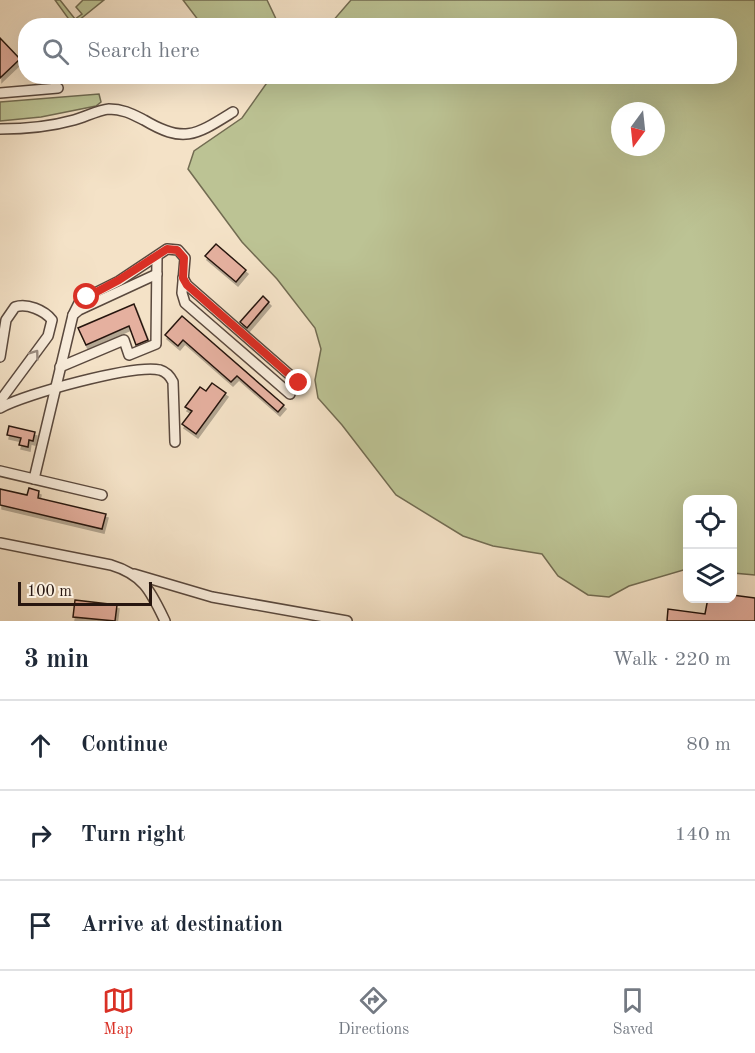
<!DOCTYPE html>
<html lang="en">
<head>
<meta charset="utf-8">
<style>
  :root { --surface:#fff; --page:#f6f6f7; --text:#1f2937; --muted:#747a83; --line:#e0e1e3; --accent:#d93025 }
  body { margin:0; font-family:"Old Standard TT",serif; background:var(--page); color:var(--text) }
  .controls { position:absolute; right:18px; bottom:18px; display:grid; overflow:hidden; border-radius:12px; box-shadow:0 6px 24px #0002 }
  .controls button { width:54px; height:54px; display:grid; place-items:center; padding:0; border:0; border-bottom:2px solid var(--line); background:var(--surface); color:var(--text); font:30px sans-serif }
  .compass { position:absolute; left:611px; top:102px; width:54px; height:54px; border-radius:50%; background:var(--surface); box-shadow:0 6px 24px #0002; rotate:195deg }
  .scale { position:absolute; left:18px; bottom:15px; width:134px; box-sizing:border-box; padding-left:6px; border:3px solid #271610; border-top:0; font-size:16px; line-height:21px; white-space:nowrap; color:#271610; -webkit-text-stroke:4px #f8ecdb; paint-order:stroke }
  .stop { position:absolute; width:18px; height:18px; margin:-14px; border:4px solid #d93025; border-radius:50%; background:#fff }
  .stop.end { background:#d93025; border-color:#fff; box-shadow:0 2px 6px #0008 }
  .list { margin:0; padding:0; list-style:none }
  h2 { display:flex; justify-content:space-between; align-items:center; height:78px; margin:0; padding:0 24px; font-size:26px }
  h2 small { font-size:20px; font-weight:400; color:var(--muted) }
  .list li { display:grid; grid-template-columns:39px 1fr auto; gap:18px; align-items:center; box-sizing:border-box; height:90px; padding:0 24px; border-top:2px solid var(--line) }
  .list b { display:block; font-size:22px; white-space:nowrap }
  .list em { font-size:20px; font-style:normal; color:var(--muted) }
  .icon { flex:none; width:33px; height:33px; fill:none; stroke:currentColor; stroke-width:2; stroke-linecap:round; stroke-linejoin:round }
  .map { position:relative; flex:none; width:755px; height:621px; overflow:hidden }
  .search { position:absolute; background:var(--surface); box-shadow:0 6px 24px #0002; left:18px; right:18px; top:18px; height:66px; display:flex; align-items:center; gap:15px; box-sizing:border-box; padding:0 21px; border-radius:24px; color:var(--muted); font-size:22px }
  .sheet { height:348px; background:var(--surface) }
  nav { display:flex; justify-content:space-around; align-items:center; box-sizing:border-box; height:84px; border-top:2px solid var(--line); background:var(--surface); font-size:16px; color:var(--muted) }
  nav a { display:grid; justify-items:center; gap:3px }
  nav .on { color:var(--accent) }
  .map>svg:first-child { display:block }
  .green { fill:#bcc394; stroke:#726c52; stroke-width:1.5; fill-rule:evenodd }
  .building { fill:#e5b09f; stroke:#271610; stroke-width:1.5; filter:url(#shadow) }
  .lines { fill:none; stroke-linecap:round; stroke-linejoin:round }
  .minor-casing { stroke:#5a493e; stroke-width:12 }
  .minor { stroke:#f8ecdb; stroke-width:9 }
  .oneway { stroke:#9a8c80 }
  .route { stroke:#d93025; stroke-width:8 }
</style>
</head>
<body>
<div class="map">
<svg width="755" height="621" viewBox="0 0 755 621">
  <defs>
    <filter id="shadow"><feDropShadow dx="2" dy="4" stdDeviation="0" flood-color="#0004"/></filter>
  </defs>
  <rect width="100%" height="100%" fill="#f4e2c7"/>
  <filter id="stains"><feTurbulence type="fractalNoise" baseFrequency=".00333" numOctaves="4"/><feColorMatrix values="0 0 0 0 .2 0 0 0 0 .09 0 0 0 0 .02 0 0 0 .5 -.17"/></filter>
  <radialGradient id="worn" r=".72"><stop offset=".6" stop-color="#630" stop-opacity="0"/><stop offset="1" stop-color="#630" stop-opacity=".3"/></radialGradient>
  <g class="green">
    <path d="M 55,0 L 60,0 L 75,19 L 82,14 L 76,7 L 83,0 L 104,0 L 73,25 Z"/>
    <path d="M 183,0 L 267,0 L 276,19 L 276,25 L 202,25 Z"/>
    <path d="M 351,0 L 755,0 L 755,575 L 733,573 L 732,500 L 688,500 L 687,569 L 629,586 L 609,597 L 588,595 L 558,576 L 542,554 L 493,546 L 463,536 L 396,495 L 342,425 L 318,398 L 315,380 L 321,349 L 315,328 L 277,279 L 242,242 L 188,169 L 194,151 L 242,118 L 271,77 L 730,76 L 730,26 L 325,25 L 332,22 ZM 620,111 L 656,111 L 656,147 L 620,147 Z"/>
    <path d="M 99,94 L 101,102 L 96,106 L 41,117 L 0,121 L 0,102 Z"/>
  </g>
  <g class="building">
    <path d="M 0,38 L 20,59 L 0,78 Z"/>
    <path d="M 216,244 L 246,270 L 236,282 L 205,256 Z"/>
    <path d="M 263,296 L 269,302 L 247,328 L 240,322 Z"/>
    <path d="M 134,304 L 148,340 L 136,345 L 129,326 L 86,345 L 78,328 Z"/>
    <path d="M 182,316 L 284,405 L 278,412 L 237,376 L 231,382 L 183,340 L 178,346 L 165,335 Z"/>
    <path d="M 212,383 L 226,393 L 196,434 L 182,424 L 192,411 L 185,407 L 200,387 L 206,391 Z"/>
    <path d="M 9,426 L 35,432 L 33,441 L 29,440 L 28,447 L 19,445 L 21,438 L 7,435 Z"/>
    <path d="M 29,488 L 39,491 L 38,498 L 106,514 L 102,529 L 0,505 L 0,489 L 27,495 Z"/>
    <path d="M 732,595 L 755,598 L 755,621 L 667,621 L 668,609 L 705,614 L 708,598 L 732,598 Z"/>
    <path d="M 75,600 L 117,605 L 115,621 L 73,617 Z"/>
  </g>
  <g class="lines">
    <defs>
      <g id="minor">
        <path d="M 0,93 L 58,88"/>
        <path d="M 0,129 C 26,129 49,127 74,120 C 85,117 98,110 109,109 C 123,109 132,114 144,120 C 184,144 196,135 233,112"/>
        <path d="M 183,278 L 187,285 L 299,383"/>
        <path d="M 73,315 L 79,303 L 87,297 L 119,281 L 167,249 L 178,250 L 185,258 L 182,293 L 185,303 L 290,394"/>
        <path d="M 0,357 L 6,320 L 15,307 C 27,303 44,310 52,320 L 48,336 L 0,401"/>
        <path d="M 60,367 L 124,340 L 129,355 L 156,344 L 157,257"/>
        <path d="M 0,408 C 25,394 134,364 160,370 C 167,372 170,376 173,382 L 175,442"/>
        <path d="M 0,471 L 102,495"/>
        <path d="M 34,479 L 73,315 L 79,310 L 157,274"/>
        <path d="M 0,543 L 111,565 C 144,575 151,592 165,621"/>
        <path d="M 134,574 L 212,597 L 347,621"/>
      </g>
    </defs>
    <use href="#minor" class="minor-casing"/>
    <use href="#minor" class="minor"/>
  </g>
  <defs><path id="oneway-chevron" d="M-2-3.5L2.5 0L-2 3.5" fill="none" stroke-width="1.6" stroke-linecap="round" stroke-linejoin="round" transform="scale(1.5)"/></defs>
  <use class="oneway" href="#oneway-chevron" transform="translate(35 354) rotate(-54)"/>
  <g class="lines">
    <path class="route" d="M 87,297 L 119,280 L 167,249 L 177,250 L 184,258 L 183,278 L 187,285 L 299,383"/>
  </g>
  <rect width="100%" height="100%" filter="url(#stains)"/>
  <rect width="100%" height="100%" fill="url(#worn)"/>
</svg>
<div class="controls">
<button><svg class="icon" aria-label="locate" viewBox="0 0 24 24"><circle cx="12" cy="12" r="6"/><path d="M12 2v4M12 18v4M2 12h4M18 12h4"/></svg></button>
<button><svg class="icon" aria-label="layers" viewBox="0 0 24 24"><path d="M12 4l9 5-9 5-9-5zM3 14l9 5 9-5"/></svg></button>
</div>
<svg class="compass" viewBox="-18 -18 36 36"><path d="M0-13l5 13h-10z" fill="#e53935"/><path d="M0 13l5-13h-10z" fill="#747a83"/></svg>
<div class="scale">100 m</div>
<div class="stop" style="left:87px;top:297px"></div>
<div class="stop end" style="left:299px;top:383px"></div>
<div class="search"><svg class="icon" aria-label="search" viewBox="0 0 24 24"><circle cx="10" cy="10" r="6"/><path d="M15 15l6 6"/></svg>Search here</div>
</div>
<section class="sheet">
<h2>3 min<small>Walk · 220 m</small></h2>
<ul class="list">
<li><svg class="icon" aria-label="ahead" viewBox="0 0 24 24"><path d="M12 20V5M6 11l6-6 6 6"/></svg><div><b>Continue</b></div><em>80 m</em></li>
<li><svg class="icon" aria-label="right" viewBox="0 0 24 24"><path d="M7 20v-9h11M14 6l5 5-5 5"/></svg><div><b>Turn right</b></div><em>140 m</em></li>
<li><svg class="icon" aria-label="arrive" viewBox="0 0 24 24"><path d="M6 21V4h12l-3 4 3 4H6"/></svg><div><b>Arrive at destination</b></div></li>
</ul>
</section>
<nav>
<a class="on"><svg class="icon" aria-label="map" viewBox="0 0 24 24"><path d="M3 6l6-2 6 2 6-2v14l-6 2-6-2-6 2zM9 4v14M15 6v14"/></svg>Map</a>
<a><svg class="icon" aria-label="directions" viewBox="0 0 24 24"><path d="M12 3l9 9-9 9-9-9zM9 14v-3h6M13 9l2 2-2 2"/></svg>Directions</a>
<a><svg class="icon" aria-label="saved" viewBox="0 0 24 24"><path d="M7 4h10v16l-5-4-5 4z"/></svg>Saved</a>
</nav>
</body>
</html>
